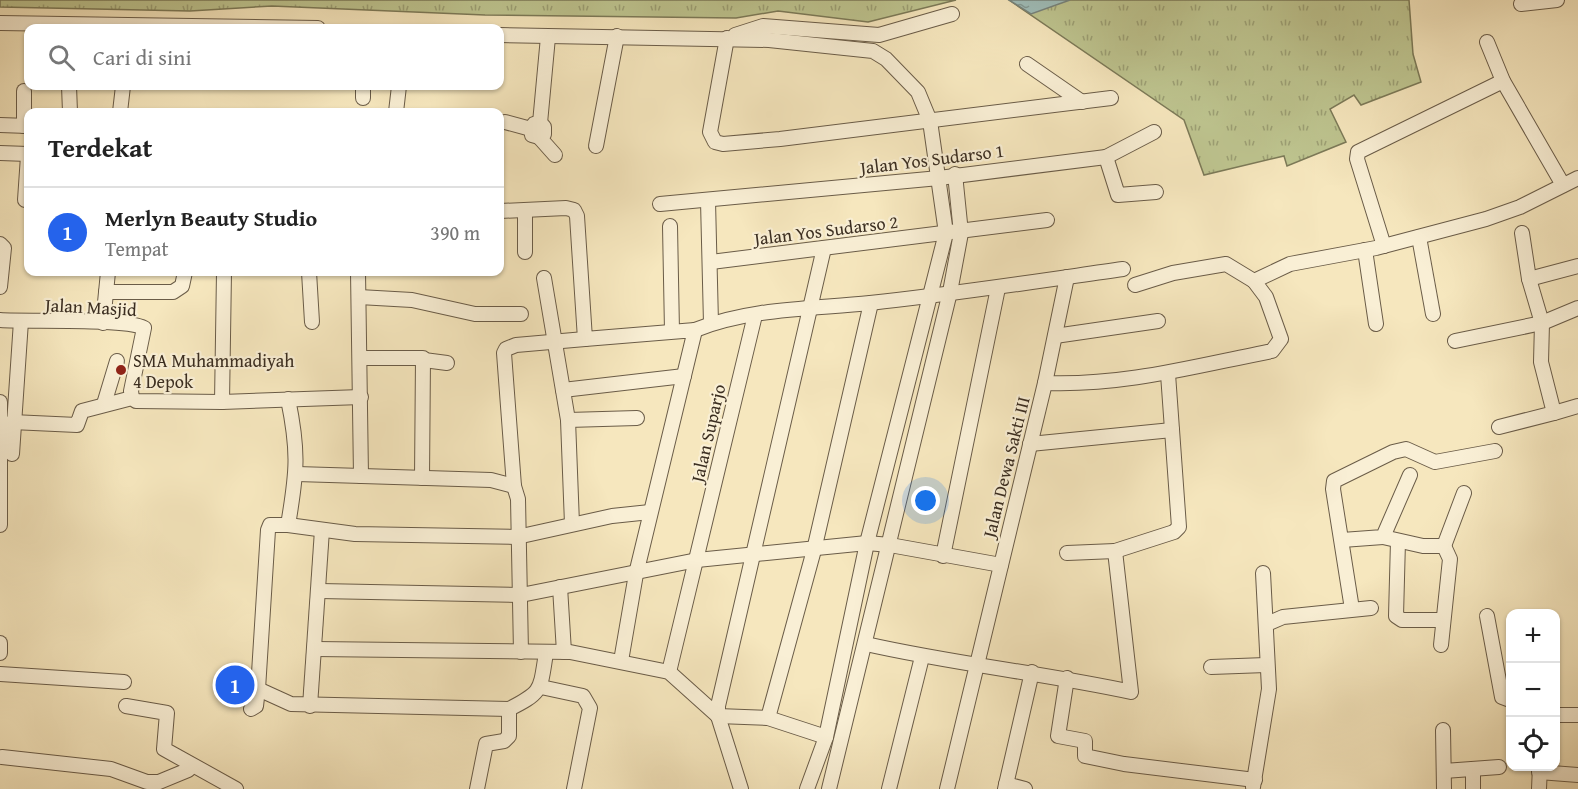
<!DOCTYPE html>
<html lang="id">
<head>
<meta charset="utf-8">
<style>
  :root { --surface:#fff; --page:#f6f6f6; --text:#222; --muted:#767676; --line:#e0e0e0; --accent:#2563eb }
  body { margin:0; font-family:"Gentium Book Plus",serif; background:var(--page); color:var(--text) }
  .controls { position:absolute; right:18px; bottom:18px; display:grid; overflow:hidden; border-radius:12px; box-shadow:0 2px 4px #0004 }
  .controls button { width:54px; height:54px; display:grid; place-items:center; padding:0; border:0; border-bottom:2px solid var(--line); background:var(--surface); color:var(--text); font:30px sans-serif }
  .you { position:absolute; left:926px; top:501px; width:21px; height:21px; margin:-15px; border:4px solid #fff; border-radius:50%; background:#1a73e8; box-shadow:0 0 0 9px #1a73e833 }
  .badge { display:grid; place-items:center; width:39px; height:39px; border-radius:50%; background:var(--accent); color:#fff; font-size:20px; font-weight:700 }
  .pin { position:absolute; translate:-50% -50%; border:3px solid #fff; box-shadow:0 2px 6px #0006 }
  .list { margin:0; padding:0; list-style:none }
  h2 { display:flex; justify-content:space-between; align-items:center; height:78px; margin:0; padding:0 24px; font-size:26px }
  h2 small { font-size:20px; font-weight:400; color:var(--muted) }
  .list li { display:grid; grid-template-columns:39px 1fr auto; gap:18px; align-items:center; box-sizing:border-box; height:90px; padding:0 24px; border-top:2px solid var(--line) }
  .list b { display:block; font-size:22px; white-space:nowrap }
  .list p { margin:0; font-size:20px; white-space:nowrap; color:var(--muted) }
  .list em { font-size:20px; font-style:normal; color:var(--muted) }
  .icon { flex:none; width:33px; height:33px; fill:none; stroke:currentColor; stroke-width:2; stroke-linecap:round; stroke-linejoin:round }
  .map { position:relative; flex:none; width:1578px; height:789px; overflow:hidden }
  .search { position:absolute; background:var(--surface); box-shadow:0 2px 4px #0004; left:24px; top:24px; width:480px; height:66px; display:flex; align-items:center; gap:15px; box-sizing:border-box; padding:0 21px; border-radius:12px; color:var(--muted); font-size:22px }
  .panel { position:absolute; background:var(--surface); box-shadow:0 2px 4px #0004; left:24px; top:108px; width:480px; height:168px; border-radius:12px }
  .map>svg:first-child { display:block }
  .park { fill:url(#park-tufts); stroke:#7c7a58; stroke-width:1.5 }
  .water { fill:url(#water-ripples); stroke:#77847d; stroke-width:1.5 }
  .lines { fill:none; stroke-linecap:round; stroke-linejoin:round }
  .street-casing { stroke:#6a5c48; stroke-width:16 }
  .street { stroke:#f9efd5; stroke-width:14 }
  .poi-dot { fill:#8f2418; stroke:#f9efd5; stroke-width:2 }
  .labels { text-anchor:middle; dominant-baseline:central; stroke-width:4.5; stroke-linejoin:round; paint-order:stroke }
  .street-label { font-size:18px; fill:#3b2e21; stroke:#f9efd5 }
  .poi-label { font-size:18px; fill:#3b2e21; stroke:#f9efd5; text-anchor:start }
</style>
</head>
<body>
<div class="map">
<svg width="1578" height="789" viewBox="0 0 1578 789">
  <defs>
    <pattern id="park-tufts" width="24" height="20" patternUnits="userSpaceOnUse" patternTransform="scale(1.5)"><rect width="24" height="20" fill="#bec590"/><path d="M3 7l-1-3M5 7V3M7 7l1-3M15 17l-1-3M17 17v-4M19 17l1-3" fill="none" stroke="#9ca075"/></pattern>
    <pattern id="water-ripples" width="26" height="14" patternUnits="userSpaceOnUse" patternTransform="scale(1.5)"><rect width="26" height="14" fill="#9fbeba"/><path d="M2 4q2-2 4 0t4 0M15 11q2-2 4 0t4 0" fill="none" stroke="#839b97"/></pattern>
  </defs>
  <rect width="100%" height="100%" fill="#f6e7be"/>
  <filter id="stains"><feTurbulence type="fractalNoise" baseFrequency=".00333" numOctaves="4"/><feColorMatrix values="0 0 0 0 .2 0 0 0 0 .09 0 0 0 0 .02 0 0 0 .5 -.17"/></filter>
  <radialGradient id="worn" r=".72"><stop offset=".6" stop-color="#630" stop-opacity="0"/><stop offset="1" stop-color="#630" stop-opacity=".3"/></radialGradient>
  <g class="park">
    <path d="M 0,0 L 956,0 L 868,22 L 778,11 L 736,18 L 485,15 L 272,6 L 190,11 L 0,7 Z"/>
    <path d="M 1009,0 L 1409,0 L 1413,54 L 1421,82 L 1361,105 L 1354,95 L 1330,109 L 1346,142 L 1287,166 L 1284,156 L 1204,175 L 1184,120 Z"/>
  </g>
  <path class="water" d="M 1009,0 L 1070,0 L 1031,14 Z"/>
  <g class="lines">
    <defs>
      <g id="street">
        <path d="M 1521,4 L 1557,0"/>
        <path d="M 0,23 L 318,28"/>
        <path d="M 500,35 L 769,40 L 873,51 L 886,59 L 918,92 L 930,121 L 946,233 L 867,543 L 826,737 L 807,789"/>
        <path d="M 735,35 L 763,26 L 879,35 L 952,14"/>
        <path d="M 727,38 L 710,132 L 715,142 L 723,144 L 780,139 L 1111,98"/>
        <path d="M 1487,42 L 1503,81 L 1563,185"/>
        <path d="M 1027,64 L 1082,102"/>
        <path d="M 69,86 L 70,112"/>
        <path d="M 363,98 L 363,86"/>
        <path d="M 120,112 L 123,86"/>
        <path d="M 396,112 L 399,86"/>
        <path d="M 505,122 L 531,129"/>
        <path d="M 540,123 L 548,37"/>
        <path d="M 540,123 L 544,127 L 544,134 L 539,137 L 532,135 L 531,129 L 534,124 Z"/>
        <path d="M 0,125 L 28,126"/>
        <path d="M 24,126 L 24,91"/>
        <path d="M 539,137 L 555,155"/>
        <path d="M 596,146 L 617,36"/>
        <path d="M 0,153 L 28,154"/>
        <path d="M 1106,157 L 1118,195 L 1156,192"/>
        <path d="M 25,200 L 28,156"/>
        <path d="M 708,201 L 711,323"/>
        <path d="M 660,204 L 939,178 L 1106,157 L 1154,132"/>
        <path d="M 500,211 L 566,208 L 574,210 L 577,216 L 585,339 L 695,330 L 636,574 L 621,661"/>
        <path d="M 525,211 L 525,252"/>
        <path d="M 670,226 L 672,331"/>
        <path d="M 1419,237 L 1433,314"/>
        <path d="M 0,244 L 4,248 L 0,287"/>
        <path d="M 1384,246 L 1357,159 L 1358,152 L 1503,81"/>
        <path d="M 1365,250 L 1376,324"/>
        <path d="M 711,262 L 1047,220"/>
        <path d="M 309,272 L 312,322"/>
        <path d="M 358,272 L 361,476"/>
        <path d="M 544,278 L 568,420 L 572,524"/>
        <path d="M 1529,279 L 1578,266"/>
        <path d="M 1135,285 L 1173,273 L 1226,264 L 1254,281"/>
        <path d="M 106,292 L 173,292 L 182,286 L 185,272"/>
        <path d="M 359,297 L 412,300 L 475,314 L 521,314"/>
        <path d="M 0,320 C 28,322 125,318 144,328 L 131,391 L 132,398"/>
        <path d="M 103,323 L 108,272"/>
        <path d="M 695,330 C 750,308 812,309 870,303 C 954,294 1039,281 1123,269"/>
        <path d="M 1055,336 L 1158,321"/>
        <path d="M 1455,341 L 1542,323 L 1578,308"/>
        <path d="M 360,358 L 423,358 L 422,478"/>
        <path d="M 424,360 L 447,363"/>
        <path d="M 1045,383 C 1124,386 1195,366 1272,351 L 1281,339 L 1266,297 L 1254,281 L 1290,264 L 1376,248 L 1486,219 L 1520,207 L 1578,178"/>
        <path d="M 563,390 L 684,376"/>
        <path d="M 0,402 L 0,525"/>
        <path d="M 222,402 L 224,272"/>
        <path d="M 104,404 L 117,361"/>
        <path d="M 1554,413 L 1578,406"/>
        <path d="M 568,420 L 637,418"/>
        <path d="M 12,422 L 77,425 L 82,411 L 132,398 L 136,401 L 222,402 L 361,397"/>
        <path d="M 1499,427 L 1554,413 L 1541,362 L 1542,323 L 1529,279 L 1522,233"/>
        <path d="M 1030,444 L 1172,430"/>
        <path d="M 12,454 L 21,321"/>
        <path d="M 297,474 L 491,480 L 514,486"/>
        <path d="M 288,525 L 355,534 L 517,537 L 612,516 L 650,512"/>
        <path d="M 1383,537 L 1423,546 L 1444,546 L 1464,493"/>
        <path d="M 1342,540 L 1383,537 L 1410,475"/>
        <path d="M 1398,541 L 1396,616 L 1402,620 L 1442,620"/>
        <path d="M 1067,553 L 1115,551"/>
        <path d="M 943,556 L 998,288"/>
        <path d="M 560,587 L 564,652"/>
        <path d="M 320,591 L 521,595 L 697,560 L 867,543 L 890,545 L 1001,565"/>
        <path d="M 1352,609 L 1333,489 L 1334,481 L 1393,452 L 1406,449 L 1435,462 L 1495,451"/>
        <path d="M 1487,616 L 1502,697 L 1510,700"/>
        <path d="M 1267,624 L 1283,617 L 1371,608"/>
        <path d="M 0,643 L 0,653"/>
        <path d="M 866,644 C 954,664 1043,673 1131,692 L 1115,551 L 1174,532 L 1179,527 L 1168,374"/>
        <path d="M 1441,645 L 1450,559 L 1444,546"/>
        <path d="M 315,649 L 570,652 L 669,672 L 718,716"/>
        <path d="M 521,652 L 518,499 L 514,486 L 504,353 L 506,349 L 516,345 L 585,339"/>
        <path d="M 1211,667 L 1266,665"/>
        <path d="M 669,672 L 755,315"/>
        <path d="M 0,674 L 124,682"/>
        <path d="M 1067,678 L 1058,736 L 1085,741 L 1085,756 L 1124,764 L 1255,780"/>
        <path d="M 541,687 L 583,696 L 590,708 L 574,789"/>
        <path d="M 258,689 L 291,704 L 509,709 C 543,692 540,690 546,653"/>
        <path d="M 126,706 L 167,713 L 164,749 L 236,789"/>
        <path d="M 310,706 L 322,530"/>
        <path d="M 251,709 L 256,706 L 258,689 L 268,530 L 270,525 L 288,525 C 297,472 299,452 288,399"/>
        <path d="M 1556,715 L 1578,715"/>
        <path d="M 718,716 L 768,718 L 826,737"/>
        <path d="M 768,718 L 814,550 L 871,303"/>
        <path d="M 1443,730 L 1444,789"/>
        <path d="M 2,757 L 111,769 L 147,782 L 159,782 L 188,770 L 192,766"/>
        <path d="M 1444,771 L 1499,767"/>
        <path d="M 1539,772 L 1578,775"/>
        <path d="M 1006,784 L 1025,789"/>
        <path d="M 1253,787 L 1269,689 L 1263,573"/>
        <path d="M 477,789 L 486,744 L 504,741 L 509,736 L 509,709"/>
        <path d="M 741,789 L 718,716 L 718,706 L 824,248"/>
        <path d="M 829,789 L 950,292 L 961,233 L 955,174"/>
        <path d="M 889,789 L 922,657"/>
        <path d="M 947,789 L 1045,383 L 1067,277"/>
        <path d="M 1005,789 L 1032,672"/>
        <path d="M 1473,789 L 1473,769"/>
        <path d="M 1539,789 L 1540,766"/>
      </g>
    </defs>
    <use href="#street" class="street-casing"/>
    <use href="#street" class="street"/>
  </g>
  <circle class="poi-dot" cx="121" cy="370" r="6"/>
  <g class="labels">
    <g class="street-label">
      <text transform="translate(932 159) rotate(-7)">Jalan Yos Sudarso 1</text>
      <text transform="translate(826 230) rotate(-7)">Jalan Yos Sudarso 2</text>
      <text transform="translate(91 307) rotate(3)">Jalan Masjid</text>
      <text transform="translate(708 433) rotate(-77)">Jalan Suparjo</text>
      <text transform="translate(1006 467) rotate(-76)">Jalan Dewa Sakti III</text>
    </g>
    <g class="poi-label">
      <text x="133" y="360">SMA Muhammadiyah<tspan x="133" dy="21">4 Depok</tspan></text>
    </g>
  </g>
  <rect width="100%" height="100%" filter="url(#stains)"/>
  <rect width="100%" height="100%" fill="url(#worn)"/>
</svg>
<div class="controls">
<button>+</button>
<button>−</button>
<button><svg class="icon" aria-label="locate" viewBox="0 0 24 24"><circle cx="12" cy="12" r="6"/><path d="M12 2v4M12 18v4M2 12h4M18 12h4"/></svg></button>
</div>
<div class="you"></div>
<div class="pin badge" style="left:235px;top:685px">1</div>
<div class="search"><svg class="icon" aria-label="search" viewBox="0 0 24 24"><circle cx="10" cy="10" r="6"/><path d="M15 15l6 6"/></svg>Cari di sini</div>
<section class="panel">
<h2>Terdekat<small></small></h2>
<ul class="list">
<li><span class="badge">1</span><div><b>Merlyn Beauty Studio</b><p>Tempat</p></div><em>390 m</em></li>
</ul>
</section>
</div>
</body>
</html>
